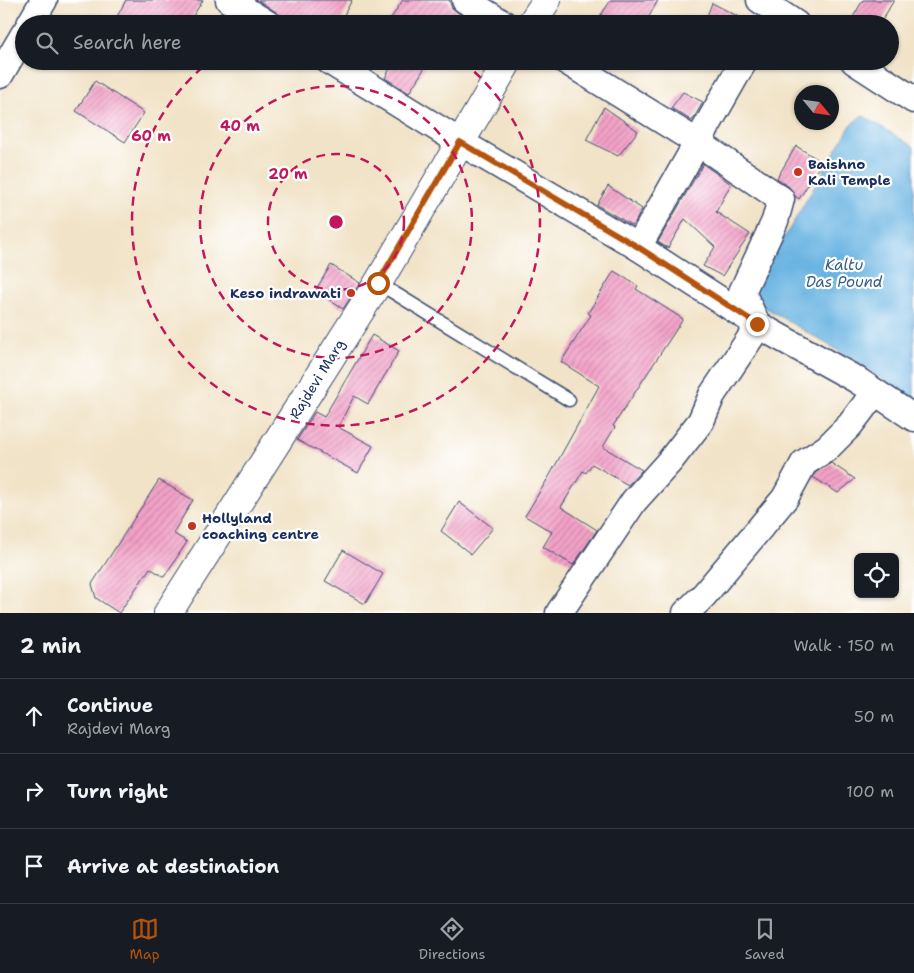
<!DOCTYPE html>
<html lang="en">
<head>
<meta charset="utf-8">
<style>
  :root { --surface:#171b24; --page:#20242c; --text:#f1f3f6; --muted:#9ea1a6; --line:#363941; --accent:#b45309 }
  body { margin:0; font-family:"Shantell Sans",sans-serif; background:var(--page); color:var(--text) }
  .controls { position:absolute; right:15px; bottom:15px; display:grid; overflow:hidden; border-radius:8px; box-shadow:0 1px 4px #0004 }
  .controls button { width:45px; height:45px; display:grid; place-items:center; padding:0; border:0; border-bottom:1px solid var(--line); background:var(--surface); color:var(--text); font:25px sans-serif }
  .compass { position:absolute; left:794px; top:85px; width:45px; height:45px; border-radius:50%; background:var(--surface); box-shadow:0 1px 4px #0004; rotate:119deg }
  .stop { position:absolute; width:15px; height:15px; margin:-11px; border:4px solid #b45309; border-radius:50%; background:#fff }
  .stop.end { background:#b45309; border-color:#fff; box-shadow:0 1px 5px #0008 }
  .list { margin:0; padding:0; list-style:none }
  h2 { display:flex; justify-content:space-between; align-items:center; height:65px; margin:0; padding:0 20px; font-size:21px }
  h2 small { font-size:16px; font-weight:400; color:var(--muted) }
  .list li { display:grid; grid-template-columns:32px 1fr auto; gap:15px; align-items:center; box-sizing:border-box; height:75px; padding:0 20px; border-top:1px solid var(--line) }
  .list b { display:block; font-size:19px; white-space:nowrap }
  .list p { margin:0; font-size:16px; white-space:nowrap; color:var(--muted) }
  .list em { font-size:16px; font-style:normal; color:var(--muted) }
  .icon { flex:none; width:28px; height:28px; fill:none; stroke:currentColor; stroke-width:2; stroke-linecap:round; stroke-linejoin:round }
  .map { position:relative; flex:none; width:914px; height:613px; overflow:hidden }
  .search { position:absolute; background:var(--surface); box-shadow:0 1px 4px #0004; left:15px; right:15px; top:15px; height:55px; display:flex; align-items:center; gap:12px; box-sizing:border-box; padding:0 18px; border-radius:28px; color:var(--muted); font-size:19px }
  .sheet { height:290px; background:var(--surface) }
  nav { display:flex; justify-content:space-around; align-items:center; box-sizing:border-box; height:70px; border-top:1px solid var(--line); background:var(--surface); font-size:14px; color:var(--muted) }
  nav a { display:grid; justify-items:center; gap:2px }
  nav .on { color:var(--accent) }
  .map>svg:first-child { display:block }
  .water { fill:#69b4e2; stroke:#4272a0 }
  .building { fill:url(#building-hatch) }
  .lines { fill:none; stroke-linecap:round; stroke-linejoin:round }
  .lane-casing { stroke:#3b4a6e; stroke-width:15 }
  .street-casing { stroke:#3b4a6e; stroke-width:29 }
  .secondary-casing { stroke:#3b4a6e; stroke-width:30 }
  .lane { stroke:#fff; stroke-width:12 }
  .street { stroke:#fff; stroke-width:26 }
  .secondary { stroke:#fff; stroke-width:28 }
  .route { stroke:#b45309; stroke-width:6 }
  .ring { fill:none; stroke:#c2185b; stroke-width:2.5; stroke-dasharray:9 6 }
  .poi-dot { fill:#c8321e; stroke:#fff; stroke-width:2 }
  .labels { text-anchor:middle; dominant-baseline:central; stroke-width:4.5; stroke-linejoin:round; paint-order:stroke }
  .poi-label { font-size:14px; font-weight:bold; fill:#1b2f5e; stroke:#fff; text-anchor:start }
  .street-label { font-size:14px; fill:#1b2f5e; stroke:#fff }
  .water-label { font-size:15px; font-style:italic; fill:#365e8c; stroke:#fff }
  .centre { fill:#c2185b; stroke:#fff; stroke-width:2.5 }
  .ring-label { font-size:15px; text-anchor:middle; font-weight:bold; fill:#c2185b; stroke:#fff; stroke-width:4.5; stroke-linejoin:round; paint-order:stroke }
</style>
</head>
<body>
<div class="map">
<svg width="914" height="613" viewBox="0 0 914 613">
  <defs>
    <pattern id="building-hatch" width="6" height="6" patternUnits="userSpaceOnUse" patternTransform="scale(1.25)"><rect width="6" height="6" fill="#f4a2c8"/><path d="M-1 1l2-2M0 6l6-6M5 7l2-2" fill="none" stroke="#c584a6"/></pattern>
  </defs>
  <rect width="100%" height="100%" fill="#fff"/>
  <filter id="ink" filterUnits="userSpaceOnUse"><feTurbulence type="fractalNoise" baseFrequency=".02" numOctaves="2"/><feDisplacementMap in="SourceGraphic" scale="10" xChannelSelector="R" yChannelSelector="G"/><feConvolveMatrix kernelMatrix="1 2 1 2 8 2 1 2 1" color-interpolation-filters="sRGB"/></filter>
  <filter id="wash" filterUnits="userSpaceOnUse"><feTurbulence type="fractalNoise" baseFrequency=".0096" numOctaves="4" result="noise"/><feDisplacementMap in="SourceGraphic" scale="20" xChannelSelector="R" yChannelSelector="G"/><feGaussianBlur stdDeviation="1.12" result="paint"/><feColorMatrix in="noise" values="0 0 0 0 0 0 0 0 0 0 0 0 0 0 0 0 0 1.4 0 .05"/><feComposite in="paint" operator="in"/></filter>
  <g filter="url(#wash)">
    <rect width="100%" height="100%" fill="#f1e3c7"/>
    <path class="water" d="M 862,115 L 914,147 L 914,401 L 857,362 L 751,299 L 747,287 L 787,233 L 851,125 Z"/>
    <g id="blocks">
      <g class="building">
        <path d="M 126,0 L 203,0 L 188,24 L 113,24 Z"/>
        <path d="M 258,0 L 352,0 L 339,24 L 294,24 Z"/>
        <path d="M 403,0 L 449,0 L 452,8 L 460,14 L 453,24 L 387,24 Z"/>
        <path d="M 611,0 L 658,0 L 645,24 L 621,24 L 599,18 Z"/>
        <path d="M 863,0 L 894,0 L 880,24 L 849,24 Z"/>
        <path d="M 712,3 L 753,24 L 704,24 Z"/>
        <path d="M 394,61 L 429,61 L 409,93 L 385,78 Z"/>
        <path d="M 95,81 L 144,113 L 125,142 L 76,111 Z"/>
        <path d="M 683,92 L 703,102 L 692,121 L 671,108 Z"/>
        <path d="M 604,107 L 638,131 L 618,156 L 586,140 Z"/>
        <path d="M 796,146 L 822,162 L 799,199 L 795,196 L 789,187 L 777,178 Z"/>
        <path d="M 703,164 L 731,184 L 716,212 L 750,234 L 722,276 L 703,266 L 715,247 L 685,219 L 668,248 L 658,242 Z"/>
        <path d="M 608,186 L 642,209 L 633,226 L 597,205 Z"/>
        <path d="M 331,265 L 360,283 L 343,309 L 315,291 Z"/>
        <path d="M 614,271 L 638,286 L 636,289 L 683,319 L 613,426 L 615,427 L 603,447 L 642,470 L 628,485 L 592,464 L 586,473 L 583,471 L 561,507 L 597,530 L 573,565 L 543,547 L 552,532 L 525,516 L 550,475 L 599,386 L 561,362 L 591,315 L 588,313 Z"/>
        <path d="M 372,335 L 399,351 L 368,404 L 354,396 L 338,427 L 373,446 L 358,473 L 297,440 L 315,412 L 324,417 Z"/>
        <path d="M 831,463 L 855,479 L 838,493 L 813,477 L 815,473 Z"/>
        <path d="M 159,480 L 193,500 L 173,533 L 187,542 L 164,577 L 150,568 L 119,613 L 96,598 L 92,584 Z"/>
        <path d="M 459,502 L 493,528 L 471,554 L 441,531 Z"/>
        <path d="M 343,550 L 383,574 L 365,604 L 325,581 Z"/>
      </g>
    </g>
  </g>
  <g filter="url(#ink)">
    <use href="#blocks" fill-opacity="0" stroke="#3b4a6e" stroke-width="1"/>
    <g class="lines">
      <defs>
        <path id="lane" d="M 378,283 L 569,400"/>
        <g id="street">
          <path d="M 229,0 L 268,24"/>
          <path d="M 465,0 L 504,24"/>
          <path d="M 760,0 L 796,24"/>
          <path d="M 30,24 L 44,0"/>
          <path d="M 329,61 L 460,142 L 638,247 L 765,329 L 857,380 L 914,418"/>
          <path d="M 566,61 L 697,142 L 781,199 L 775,221 L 742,292 L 757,324"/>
          <path d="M 854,61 L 914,100"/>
          <path d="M 0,75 L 24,34"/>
          <path d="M 638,247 L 744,61"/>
          <path d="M 559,613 L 634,501 L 670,461 L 701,421 L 712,395 L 759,325"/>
          <path d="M 686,613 L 704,595 L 785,498 L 804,463 L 827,448 L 850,425 L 875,392"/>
        </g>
        <g id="secondary">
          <path d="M 531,24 L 547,0"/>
          <path d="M 168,613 L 378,283 L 508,61"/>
        </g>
      </defs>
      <use href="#lane" class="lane-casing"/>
      <use href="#street" class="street-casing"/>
      <use href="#secondary" class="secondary-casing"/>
      <use href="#lane" class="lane"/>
      <use href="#street" class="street"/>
      <use href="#secondary" class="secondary"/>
    </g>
  </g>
  <g class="lines" filter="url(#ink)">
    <path class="route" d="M 378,283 L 460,142 L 638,247 L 757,324"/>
  </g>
  <g class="ring">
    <circle cx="336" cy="222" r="68"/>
    <circle cx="336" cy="222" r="136"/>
    <path d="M288 24A204 204 0 0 1 384 24M463 62A204 204 0 1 1 209 62"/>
  </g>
  <g class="poi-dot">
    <circle cx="798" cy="172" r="5"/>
    <circle cx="351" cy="293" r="5"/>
    <circle cx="192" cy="526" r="5"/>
  </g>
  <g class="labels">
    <g class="poi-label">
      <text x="808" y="164">Baishno<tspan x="808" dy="16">Kali Temple</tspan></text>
      <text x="341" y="293" text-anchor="end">Keso indrawati</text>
      <text x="202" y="518">Hollyland<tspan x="202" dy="16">coaching centre</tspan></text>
    </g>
    <g class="street-label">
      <text transform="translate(317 379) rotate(-58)">Rajdevi Marg</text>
    </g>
    <g class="water-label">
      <text x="844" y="265">Kaltu<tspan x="844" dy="17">Das Pound</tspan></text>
    </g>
  </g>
  <circle cx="336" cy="222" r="8" class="centre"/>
  <g class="ring-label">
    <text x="240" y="131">40 m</text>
    <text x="151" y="141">60 m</text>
    <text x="288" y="179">20 m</text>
  </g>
</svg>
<div class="controls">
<button><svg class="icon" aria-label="locate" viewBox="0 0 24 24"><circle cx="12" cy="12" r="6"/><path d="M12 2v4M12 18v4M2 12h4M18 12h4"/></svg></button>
</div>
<svg class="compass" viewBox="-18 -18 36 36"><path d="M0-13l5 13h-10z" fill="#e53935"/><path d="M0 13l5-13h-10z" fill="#9ea1a6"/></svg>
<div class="stop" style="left:378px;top:283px"></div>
<div class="stop end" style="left:757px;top:324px"></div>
<div class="search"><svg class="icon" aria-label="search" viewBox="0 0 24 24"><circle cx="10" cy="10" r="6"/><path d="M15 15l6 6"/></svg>Search here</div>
</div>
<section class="sheet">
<h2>2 min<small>Walk · 150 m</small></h2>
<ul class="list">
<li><svg class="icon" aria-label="ahead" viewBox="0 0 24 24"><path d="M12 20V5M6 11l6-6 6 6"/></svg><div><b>Continue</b><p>Rajdevi Marg</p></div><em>50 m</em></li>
<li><svg class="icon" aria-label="right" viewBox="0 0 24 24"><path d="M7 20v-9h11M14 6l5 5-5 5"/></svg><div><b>Turn right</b></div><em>100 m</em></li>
<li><svg class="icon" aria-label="arrive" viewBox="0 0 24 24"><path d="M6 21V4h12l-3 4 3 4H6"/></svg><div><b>Arrive at destination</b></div></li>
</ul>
</section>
<nav>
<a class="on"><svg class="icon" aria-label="map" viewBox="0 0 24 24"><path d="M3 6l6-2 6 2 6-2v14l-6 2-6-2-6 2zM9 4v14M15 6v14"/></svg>Map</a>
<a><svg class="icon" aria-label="directions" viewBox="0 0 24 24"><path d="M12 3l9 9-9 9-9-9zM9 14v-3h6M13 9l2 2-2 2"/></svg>Directions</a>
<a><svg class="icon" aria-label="saved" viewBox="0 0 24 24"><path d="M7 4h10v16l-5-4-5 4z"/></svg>Saved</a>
</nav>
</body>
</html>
